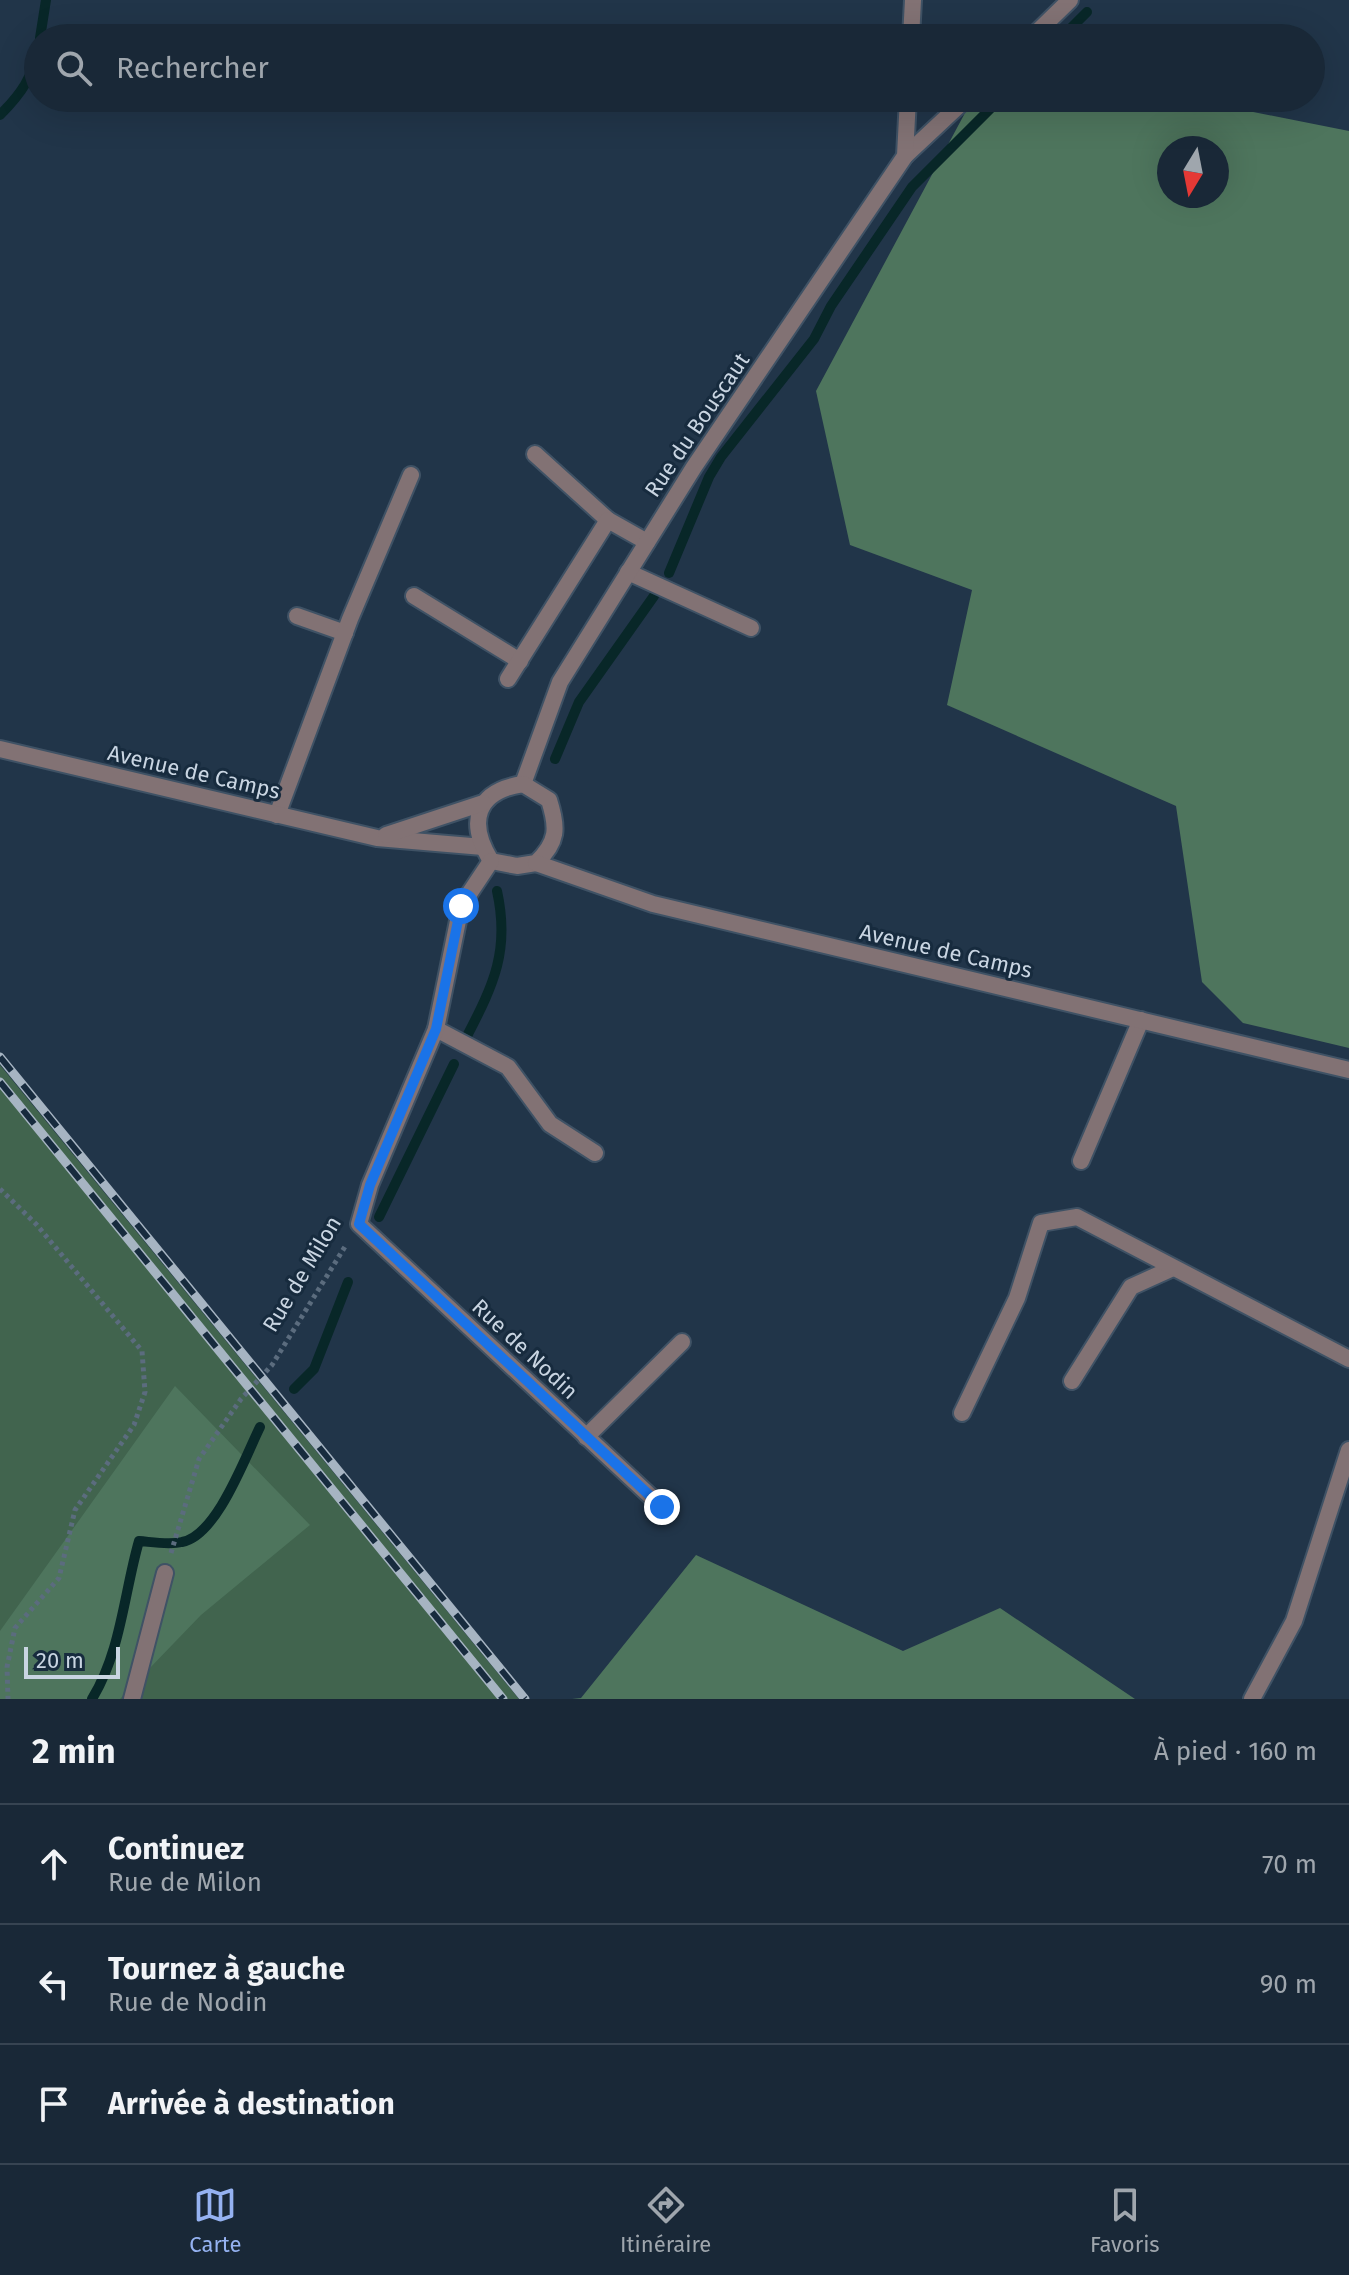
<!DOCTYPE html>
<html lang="fr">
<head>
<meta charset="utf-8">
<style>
  :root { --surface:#192837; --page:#263442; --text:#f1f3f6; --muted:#9fa6ad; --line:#374452; --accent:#95b2f1 }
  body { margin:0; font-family:"Fira Sans",sans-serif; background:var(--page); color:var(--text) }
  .compass { position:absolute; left:1157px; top:136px; width:72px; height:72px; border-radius:50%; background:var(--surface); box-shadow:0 8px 32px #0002; rotate:190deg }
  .scale { position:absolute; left:24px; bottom:20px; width:96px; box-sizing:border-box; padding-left:8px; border:4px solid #c9d5e2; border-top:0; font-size:22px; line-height:28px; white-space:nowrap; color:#c9d5e2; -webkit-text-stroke:6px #172b3e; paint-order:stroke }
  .stop { position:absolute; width:24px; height:24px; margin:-18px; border:6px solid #1a73e8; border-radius:50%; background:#fff }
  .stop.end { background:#1a73e8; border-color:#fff; box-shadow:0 2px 8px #0008 }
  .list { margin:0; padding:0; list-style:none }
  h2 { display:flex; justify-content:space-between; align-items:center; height:104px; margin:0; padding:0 32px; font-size:34px }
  h2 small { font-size:26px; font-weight:400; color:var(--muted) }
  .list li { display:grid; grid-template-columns:52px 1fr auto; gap:24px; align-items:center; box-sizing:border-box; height:120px; padding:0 32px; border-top:2px solid var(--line) }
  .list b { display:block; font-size:30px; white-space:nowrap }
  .list p { margin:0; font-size:26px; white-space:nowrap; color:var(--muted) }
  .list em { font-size:26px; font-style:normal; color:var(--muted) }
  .icon { flex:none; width:44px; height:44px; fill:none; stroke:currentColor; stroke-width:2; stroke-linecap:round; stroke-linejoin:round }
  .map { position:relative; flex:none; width:1349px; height:1699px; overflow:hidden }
  .search { position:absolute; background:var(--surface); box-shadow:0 8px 32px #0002; left:24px; right:24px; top:24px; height:88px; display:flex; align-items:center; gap:20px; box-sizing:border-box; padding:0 28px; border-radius:44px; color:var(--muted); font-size:30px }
  .sheet { height:464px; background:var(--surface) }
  nav { display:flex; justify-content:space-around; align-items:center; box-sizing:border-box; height:112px; border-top:2px solid var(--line); background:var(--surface); font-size:22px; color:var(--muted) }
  nav a { display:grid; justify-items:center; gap:4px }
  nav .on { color:var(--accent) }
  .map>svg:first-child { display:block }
  .green { fill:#41644e }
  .forest { fill:#4e755d; fill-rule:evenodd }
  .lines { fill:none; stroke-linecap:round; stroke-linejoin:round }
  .stream { stroke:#082728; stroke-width:10 }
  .service-casing { stroke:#3f5265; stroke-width:20 }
  .minor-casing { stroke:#3f5265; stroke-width:20 }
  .path { stroke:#5b6c7e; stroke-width:5; stroke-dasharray:4 4; stroke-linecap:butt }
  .service { stroke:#827274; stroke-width:16 }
  .minor { stroke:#827274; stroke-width:16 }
  .rail-casing { stroke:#a6b4c2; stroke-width:9 }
  .rail { stroke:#172b3e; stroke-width:6; stroke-dasharray:18; stroke-linecap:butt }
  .route { stroke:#1a73e8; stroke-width:10 }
  .labels { text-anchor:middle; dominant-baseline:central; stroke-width:6; stroke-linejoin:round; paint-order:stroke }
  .street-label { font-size:22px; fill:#c9d5e2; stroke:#172b3e }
</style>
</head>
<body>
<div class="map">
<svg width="1349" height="1699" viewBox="0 0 1349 1699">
  <rect width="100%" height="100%" fill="#213549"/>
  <path class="green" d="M 0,1065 L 519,1699 L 0,1699 Z"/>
  <g class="forest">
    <path d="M 973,98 L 1183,98 L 1349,131 L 1349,1048 L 1243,1023 L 1202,982 L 1176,806 L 947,705 L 972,590 L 850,545 L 816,391 ZM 1169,148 L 1217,148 L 1217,196 L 1169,196 Z"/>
    <path d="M 175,1386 L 310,1525 L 201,1615 L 120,1699 L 0,1699 L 0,1631 Z"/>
    <path d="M 696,1555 L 903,1651 L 1000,1608 L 1135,1699 L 572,1699 L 581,1698 Z"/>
  </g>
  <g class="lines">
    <g class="stream">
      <path d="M 40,38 L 46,0"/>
      <path d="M 1061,38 L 1087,12"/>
      <path d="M 0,115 C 21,94 33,77 38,48"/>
      <path d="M 669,573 L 709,477 L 721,457 L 814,339 L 831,306 L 912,187 L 1001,98"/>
      <path d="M 555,759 L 579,702 L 654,596"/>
      <path d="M 467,1036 C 494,984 510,950 497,891"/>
      <path d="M 379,1217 L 454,1064"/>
      <path d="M 294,1389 L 314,1369 L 348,1282"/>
      <path d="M 92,1699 C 121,1652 124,1593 139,1541 C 152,1542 169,1545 182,1542 C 217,1536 246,1455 260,1427"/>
    </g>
    <defs>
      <g id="service">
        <path d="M 535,454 L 608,520"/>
        <path d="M 628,572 L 751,628"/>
        <path d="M 414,596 L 520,661"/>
        <path d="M 297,616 L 345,633"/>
        <path d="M 508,679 L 608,520 L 647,542"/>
        <path d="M 277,815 L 350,619 L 411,475"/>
        <path d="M 436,1029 L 508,1067 L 550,1124 L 595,1153"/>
        <path d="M 1081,1161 L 1141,1020"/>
        <path d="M 1072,1381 L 1131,1287 L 1173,1268"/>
        <path d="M 962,1413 L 1017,1298 L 1041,1223 L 1077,1217 L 1349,1359"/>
        <path d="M 586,1437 L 682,1342"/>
      </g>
      <g id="minor">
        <path d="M 911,38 L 913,0"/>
        <path d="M 1031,38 L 1070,0"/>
        <path d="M 905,156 L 967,98"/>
        <path d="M 0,749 L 377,838 L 483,847"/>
        <path d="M 523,784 L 560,682 L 694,467 L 905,156 L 908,98"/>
        <path d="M 523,784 L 549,800 C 558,828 558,842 536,863 L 517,866 L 491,861 C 467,822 476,791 523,784 Z"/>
        <path d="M 386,835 L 483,803"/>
        <path d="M 491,861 L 461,906 L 436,1029 L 370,1185 L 359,1224 L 662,1507"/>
        <path d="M 536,863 L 653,904 L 1349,1070"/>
        <path d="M 132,1699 L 165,1573"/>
        <path d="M 1252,1699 L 1294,1621 L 1349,1450"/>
      </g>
    </defs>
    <use href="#service" class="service-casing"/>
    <use href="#minor" class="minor-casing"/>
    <g class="path">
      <path d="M 0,1189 L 36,1224 L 142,1351 L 145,1392 L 134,1425 L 75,1510 L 59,1578 L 15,1628 L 7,1667 L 8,1699"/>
      <path d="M 171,1553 L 199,1459 L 241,1399 L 272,1365 L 346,1245"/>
    </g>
    <use href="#service" class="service"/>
    <use href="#minor" class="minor"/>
    <defs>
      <g id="rail">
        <path d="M 0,1057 L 525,1699"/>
        <path d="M 0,1082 L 503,1699"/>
      </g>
    </defs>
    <use href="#rail" class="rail-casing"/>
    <use href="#rail" class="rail"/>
  </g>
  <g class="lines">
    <path class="route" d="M 461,906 L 436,1029 L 370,1185 L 359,1224 L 662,1507"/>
  </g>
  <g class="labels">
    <g class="street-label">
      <text transform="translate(697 425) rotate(-56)">Rue du Bouscaut</text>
      <text transform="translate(194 772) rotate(13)">Avenue de Camps</text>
      <text transform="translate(946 951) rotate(13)">Avenue de Camps</text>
      <text transform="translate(302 1274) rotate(-59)">Rue de Milon</text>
      <text transform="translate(525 1349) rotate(43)">Rue de Nodin</text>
    </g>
  </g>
</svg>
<svg class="compass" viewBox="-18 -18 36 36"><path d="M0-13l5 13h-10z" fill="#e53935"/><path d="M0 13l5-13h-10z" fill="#9fa6ad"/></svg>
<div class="scale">20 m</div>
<div class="stop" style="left:461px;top:906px"></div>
<div class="stop end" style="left:662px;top:1507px"></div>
<div class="search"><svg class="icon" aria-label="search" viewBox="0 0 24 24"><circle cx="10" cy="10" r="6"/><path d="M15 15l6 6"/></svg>Rechercher</div>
</div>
<section class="sheet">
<h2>2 min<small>À pied · 160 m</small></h2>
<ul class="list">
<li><svg class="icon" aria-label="ahead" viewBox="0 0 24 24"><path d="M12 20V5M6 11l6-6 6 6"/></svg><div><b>Continuez</b><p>Rue de Milon</p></div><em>70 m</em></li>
<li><svg class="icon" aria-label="left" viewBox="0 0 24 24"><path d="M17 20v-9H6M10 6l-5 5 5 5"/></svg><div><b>Tournez à gauche</b><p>Rue de Nodin</p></div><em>90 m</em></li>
<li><svg class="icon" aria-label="arrive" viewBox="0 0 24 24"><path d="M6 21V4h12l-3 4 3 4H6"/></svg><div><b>Arrivée à destination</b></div></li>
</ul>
</section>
<nav>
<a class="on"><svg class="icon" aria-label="map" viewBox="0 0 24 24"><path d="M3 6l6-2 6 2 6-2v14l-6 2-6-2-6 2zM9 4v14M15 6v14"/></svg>Carte</a>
<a><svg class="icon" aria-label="directions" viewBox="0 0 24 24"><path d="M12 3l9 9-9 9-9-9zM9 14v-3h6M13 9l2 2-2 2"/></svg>Itinéraire</a>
<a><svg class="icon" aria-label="saved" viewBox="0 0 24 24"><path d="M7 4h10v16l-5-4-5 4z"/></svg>Favoris</a>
</nav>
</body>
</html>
